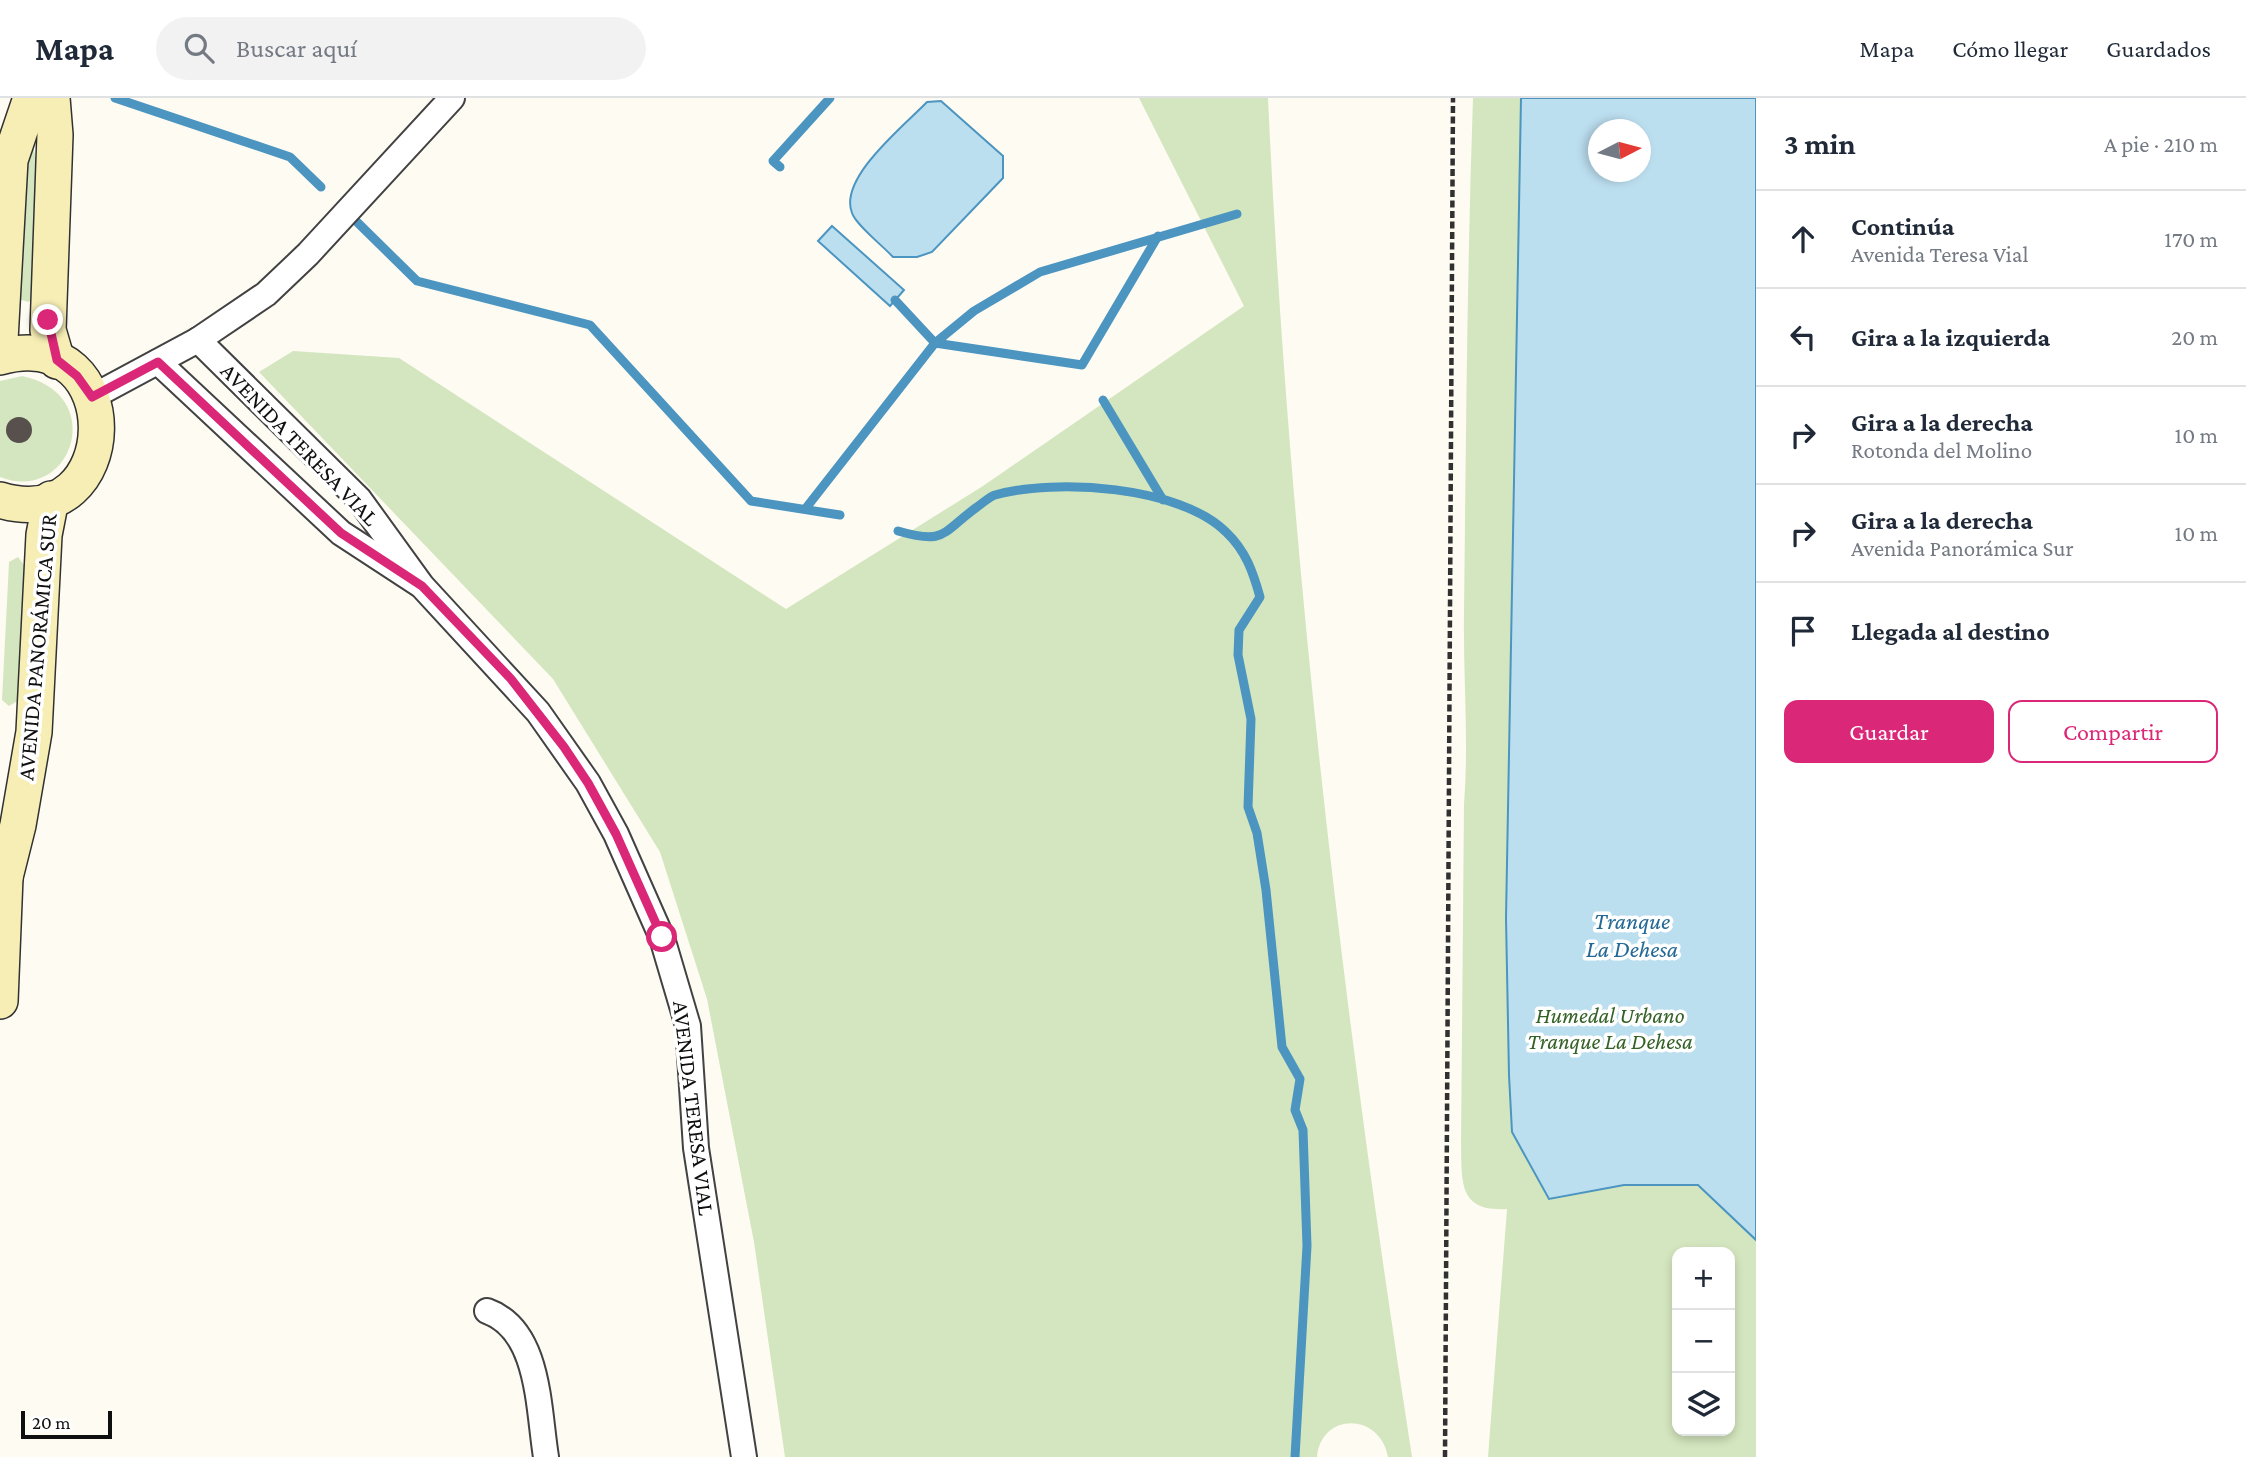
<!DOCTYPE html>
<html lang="es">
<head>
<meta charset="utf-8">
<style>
  :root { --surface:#fff; --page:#f2f2f3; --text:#1f2937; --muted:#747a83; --line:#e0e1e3; --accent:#db2777 }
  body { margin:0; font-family:"Crimson Pro",serif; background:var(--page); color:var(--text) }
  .controls { position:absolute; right:21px; bottom:21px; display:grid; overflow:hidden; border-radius:14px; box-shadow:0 4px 10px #0003 }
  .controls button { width:63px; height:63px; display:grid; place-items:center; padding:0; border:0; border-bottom:2px solid var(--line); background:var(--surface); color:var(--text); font:35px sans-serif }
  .compass { position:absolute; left:1588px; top:21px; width:63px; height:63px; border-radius:50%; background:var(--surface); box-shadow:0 4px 10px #0003; rotate:84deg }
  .scale { position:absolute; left:21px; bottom:18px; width:91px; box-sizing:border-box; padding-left:7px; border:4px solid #0f0f0f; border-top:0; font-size:19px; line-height:24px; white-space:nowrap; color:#0f0f0f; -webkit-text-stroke:5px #fff; paint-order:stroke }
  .stop { position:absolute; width:21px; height:21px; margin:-16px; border:5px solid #db2777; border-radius:50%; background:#fff }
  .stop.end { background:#db2777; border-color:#fff; box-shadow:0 2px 7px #0008 }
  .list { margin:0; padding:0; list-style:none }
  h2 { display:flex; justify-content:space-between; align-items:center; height:91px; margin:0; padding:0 28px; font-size:30px }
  h2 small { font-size:23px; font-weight:400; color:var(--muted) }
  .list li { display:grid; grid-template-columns:46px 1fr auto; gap:21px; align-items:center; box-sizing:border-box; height:98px; padding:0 28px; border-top:2px solid var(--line) }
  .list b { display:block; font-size:26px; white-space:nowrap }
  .list p { margin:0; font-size:23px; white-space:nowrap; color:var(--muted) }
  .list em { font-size:23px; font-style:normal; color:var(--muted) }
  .actions { display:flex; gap:14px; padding:21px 28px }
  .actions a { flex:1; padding:16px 0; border:2px solid var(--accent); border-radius:14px; text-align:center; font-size:24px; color:var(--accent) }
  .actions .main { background:var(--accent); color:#fff }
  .icon { flex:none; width:38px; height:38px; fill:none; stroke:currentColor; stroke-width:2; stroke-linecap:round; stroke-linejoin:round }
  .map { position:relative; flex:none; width:1756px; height:1359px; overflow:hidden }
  header { display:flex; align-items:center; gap:42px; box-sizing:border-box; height:98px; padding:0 35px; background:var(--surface); border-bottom:2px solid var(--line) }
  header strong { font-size:33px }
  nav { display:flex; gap:38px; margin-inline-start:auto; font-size:24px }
  .search { width:490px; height:63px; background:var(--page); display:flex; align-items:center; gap:18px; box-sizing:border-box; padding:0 24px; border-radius:38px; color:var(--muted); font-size:26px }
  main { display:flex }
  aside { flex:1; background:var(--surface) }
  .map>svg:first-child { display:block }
  .green { fill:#d4e6bf; fill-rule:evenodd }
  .water { fill:#bcdff0; stroke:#4b95c0; stroke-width:2; fill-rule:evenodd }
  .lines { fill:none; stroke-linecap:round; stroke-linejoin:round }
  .stream { stroke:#4b95c0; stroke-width:9 }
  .building { fill:#57504d }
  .street-casing { stroke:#424242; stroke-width:28 }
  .secondary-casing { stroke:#313131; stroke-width:38 }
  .path { stroke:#313131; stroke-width:4.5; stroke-dasharray:7 3.5; stroke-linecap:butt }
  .street { stroke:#fff; stroke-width:24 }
  .secondary { stroke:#f7eeb5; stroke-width:35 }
  .route { stroke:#db2777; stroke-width:9 }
  .labels { text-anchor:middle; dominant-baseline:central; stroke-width:7; stroke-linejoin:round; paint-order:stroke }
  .street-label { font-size:23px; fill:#0f0f0f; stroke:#fff }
  .park-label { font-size:23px; font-style:italic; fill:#346126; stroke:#fff }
  .water-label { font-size:24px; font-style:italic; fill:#246895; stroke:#fff }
</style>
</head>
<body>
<header>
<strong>Mapa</strong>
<div class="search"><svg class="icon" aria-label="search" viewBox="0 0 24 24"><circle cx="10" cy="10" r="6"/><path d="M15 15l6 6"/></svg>Buscar aquí</div>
<nav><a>Mapa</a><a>Cómo llegar</a><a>Guardados</a></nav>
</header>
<main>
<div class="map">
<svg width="1756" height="1359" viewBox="0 0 1756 1359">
  <rect width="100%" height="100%" fill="#fefbf3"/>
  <g class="green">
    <path d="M 1139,0 L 1268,0 C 1289,457 1342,907 1412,1359 L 1388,1359 C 1380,1314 1321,1314 1317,1359 L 785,1359 L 754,1144 L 707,901 L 660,754 L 553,581 L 259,274 L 293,253 L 399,260 L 786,511 L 983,388 L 1244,208 Z"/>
    <path d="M 1473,0 L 1756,0 L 1756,1359 L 1488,1359 L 1507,1111 C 1458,1114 1462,1084 1461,1046 L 1464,706 C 1469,643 1463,579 1464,515 C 1466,343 1467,172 1473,0 ZM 1598,32 L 1640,32 L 1640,74 L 1598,74 ZM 1677,1154 L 1730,1154 L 1730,1333 L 1677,1333 Z"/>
    <path d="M 32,43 L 40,79 L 36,196 L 29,204 L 18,201 L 19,89 Z"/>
    <path d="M 22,278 C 109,296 72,407 0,379 L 0,283 Z"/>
    <path d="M 18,459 L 24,467 L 19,602 L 9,608 L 2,602 L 9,464 Z"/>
  </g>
  <g class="water">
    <path d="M 1521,0 L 1756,0 L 1756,1142 L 1698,1087 L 1624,1087 L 1549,1101 L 1512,1034 L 1509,977 L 1506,820 ZM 1598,32 L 1640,32 L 1640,74 L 1598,74 Z"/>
    <path d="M 941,3 L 1003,58 L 1003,80 L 932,154 L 917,159 L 893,159 C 883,148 856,127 852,115 C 838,80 905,27 927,4 Z"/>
    <path d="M 832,128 L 904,192 L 890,208 L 818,143 Z"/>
  </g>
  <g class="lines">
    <g class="stream">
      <path d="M 115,0 L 290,59 L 321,89"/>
      <path d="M 780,69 L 773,63 L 830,0"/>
      <path d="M 357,124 L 417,183 L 590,227 L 751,403 L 840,417"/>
      <path d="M 895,202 L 935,245 L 1082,267 L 1158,138"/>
      <path d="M 1103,302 L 1163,402"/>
      <path d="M 806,410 L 935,245 L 974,213 L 1040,174 L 1237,116"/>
      <path d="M 898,433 C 946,447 941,435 977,409 C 983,405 989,399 995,397 C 1055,380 1180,388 1226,434 C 1246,453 1253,474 1260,499 L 1239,532 L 1238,557 L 1251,621 L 1248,709 L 1257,735 L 1266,792 L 1282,949 L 1300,981 L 1295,1012 L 1303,1032 L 1307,1148 L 1295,1359"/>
    </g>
  </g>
  <circle class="building" cx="19" cy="332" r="13"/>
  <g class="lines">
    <defs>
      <g id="street">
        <path d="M 198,242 L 359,401 L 422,488 L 538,614 L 588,685 L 616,736 L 662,840 L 688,928 L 696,1050 L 744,1359"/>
        <path d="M 158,264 L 341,435 L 419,486"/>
        <path d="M 92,299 L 198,242 L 266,196 L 308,156 L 452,0"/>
        <path d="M 487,1213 C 540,1232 538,1310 546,1359"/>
      </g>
      <g id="secondary">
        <path d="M 52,0 L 55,37 L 48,232 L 57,263"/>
        <path d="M 0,242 L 10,62 L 31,0"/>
        <path d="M 0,259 C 131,223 126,440 0,402"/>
        <path d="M 5,779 L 18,727 L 34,634 L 44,437 L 51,401"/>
        <path d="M 0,903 L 5,779 L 1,756"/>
      </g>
    </defs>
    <use href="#street" class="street-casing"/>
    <use href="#secondary" class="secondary-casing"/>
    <path class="path" d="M 1445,1359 L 1453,0"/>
    <use href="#street" class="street"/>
    <use href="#secondary" class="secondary"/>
  </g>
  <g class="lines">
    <path class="route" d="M 48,222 L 57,262 L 77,278 L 92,299 L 158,264 L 341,435 L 422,488 L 511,581 L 564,649 L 588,685 L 616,736 L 662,839"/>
  </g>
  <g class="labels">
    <g class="street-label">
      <text transform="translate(300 346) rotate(46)">AVENIDA TERESA VIAL</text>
      <text transform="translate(37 549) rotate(-85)">AVENIDA PANORÁMICA SUR</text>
      <text transform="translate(694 1010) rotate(83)">AVENIDA TERESA VIAL</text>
    </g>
    <g class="park-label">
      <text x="1610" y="917">Humedal Urbano<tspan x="1610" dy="26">Tranque La Dehesa</tspan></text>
    </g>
    <g class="water-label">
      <text x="1632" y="822">Tranque<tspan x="1632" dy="28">La Dehesa</tspan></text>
    </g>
  </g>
</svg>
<div class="controls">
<button>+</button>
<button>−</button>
<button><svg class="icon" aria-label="layers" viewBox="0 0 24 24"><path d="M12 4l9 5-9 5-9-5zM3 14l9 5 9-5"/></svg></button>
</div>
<svg class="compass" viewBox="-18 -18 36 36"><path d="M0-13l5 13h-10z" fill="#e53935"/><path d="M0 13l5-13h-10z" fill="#747a83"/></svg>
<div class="scale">20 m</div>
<div class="stop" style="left:662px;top:839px"></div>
<div class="stop end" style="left:48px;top:222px"></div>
</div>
<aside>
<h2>3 min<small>A pie · 210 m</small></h2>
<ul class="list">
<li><svg class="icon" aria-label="ahead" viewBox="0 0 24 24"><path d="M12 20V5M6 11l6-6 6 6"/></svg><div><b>Continúa</b><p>Avenida Teresa Vial</p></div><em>170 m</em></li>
<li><svg class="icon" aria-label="left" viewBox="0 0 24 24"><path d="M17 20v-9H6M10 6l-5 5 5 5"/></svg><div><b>Gira a la izquierda</b></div><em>20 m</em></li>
<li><svg class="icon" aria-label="right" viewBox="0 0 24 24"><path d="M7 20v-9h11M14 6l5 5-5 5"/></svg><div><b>Gira a la derecha</b><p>Rotonda del Molino</p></div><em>10 m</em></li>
<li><svg class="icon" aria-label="right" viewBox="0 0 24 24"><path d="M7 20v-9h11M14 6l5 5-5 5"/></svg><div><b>Gira a la derecha</b><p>Avenida Panorámica Sur</p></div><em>10 m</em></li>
<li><svg class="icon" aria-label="arrive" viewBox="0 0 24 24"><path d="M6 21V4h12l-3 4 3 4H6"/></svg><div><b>Llegada al destino</b></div></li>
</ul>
<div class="actions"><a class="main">Guardar</a><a>Compartir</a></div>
</aside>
</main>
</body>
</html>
